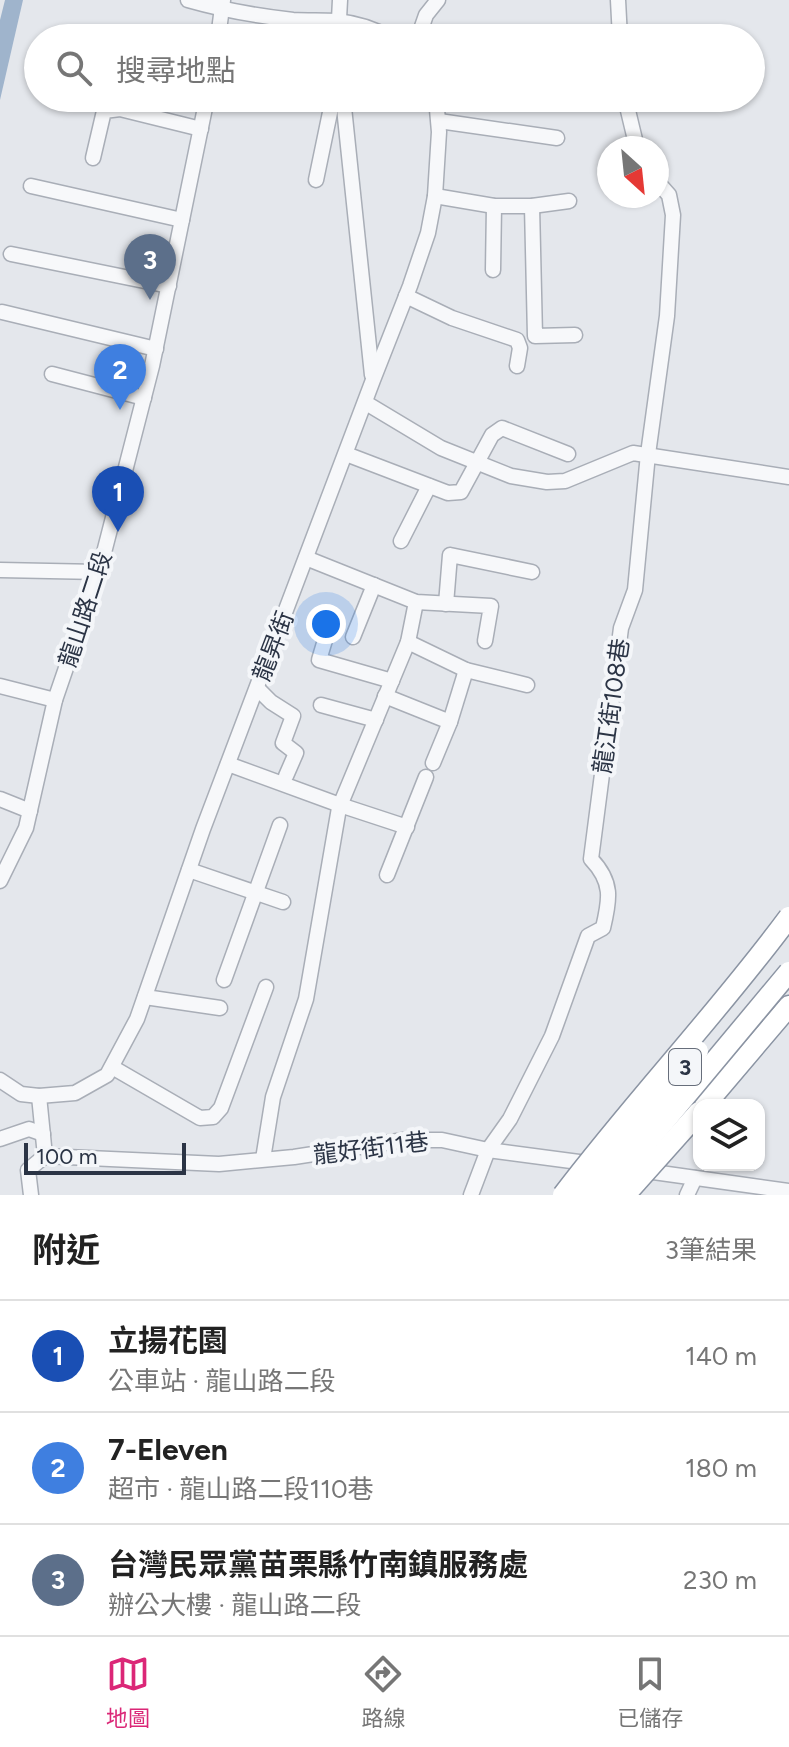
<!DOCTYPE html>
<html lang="zh-TW">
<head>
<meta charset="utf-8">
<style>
  :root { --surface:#fff; --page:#f2f2f2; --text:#222; --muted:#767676; --line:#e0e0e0; --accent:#db2777 }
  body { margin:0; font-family:Figtree,"Noto Sans TC",sans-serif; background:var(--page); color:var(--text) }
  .controls { position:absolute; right:24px; bottom:24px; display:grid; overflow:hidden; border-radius:16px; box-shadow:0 2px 6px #0004 }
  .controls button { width:72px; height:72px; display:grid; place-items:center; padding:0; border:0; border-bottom:2px solid var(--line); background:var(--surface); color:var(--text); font:40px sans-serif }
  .compass { position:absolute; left:597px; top:136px; width:72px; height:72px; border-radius:50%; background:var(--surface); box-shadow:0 2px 6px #0004; rotate:153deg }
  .scale { position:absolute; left:24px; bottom:20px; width:162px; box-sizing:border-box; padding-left:8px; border:4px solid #2b3445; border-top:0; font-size:22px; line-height:28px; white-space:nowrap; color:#2b3445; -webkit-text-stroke:6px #f4f6f9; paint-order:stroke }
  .you { position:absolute; left:326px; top:624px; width:28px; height:28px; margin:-20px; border:6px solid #fff; border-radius:50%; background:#1a73e8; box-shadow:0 0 0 12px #1a73e833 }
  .badge { display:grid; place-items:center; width:52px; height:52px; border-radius:50%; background:var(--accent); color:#fff; font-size:26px; font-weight:700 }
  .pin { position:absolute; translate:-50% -66px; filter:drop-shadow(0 2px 4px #0008) }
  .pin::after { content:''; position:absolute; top:42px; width:28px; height:24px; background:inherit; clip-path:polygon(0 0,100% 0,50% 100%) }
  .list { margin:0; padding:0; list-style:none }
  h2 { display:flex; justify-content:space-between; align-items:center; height:104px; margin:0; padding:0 32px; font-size:34px }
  h2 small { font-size:26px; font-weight:400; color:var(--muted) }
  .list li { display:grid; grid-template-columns:52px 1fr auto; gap:24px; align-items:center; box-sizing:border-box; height:112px; padding:0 32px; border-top:2px solid var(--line) }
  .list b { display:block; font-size:30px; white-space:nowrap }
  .list p { margin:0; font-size:26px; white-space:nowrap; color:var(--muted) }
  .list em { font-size:26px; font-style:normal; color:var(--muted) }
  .icon { flex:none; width:44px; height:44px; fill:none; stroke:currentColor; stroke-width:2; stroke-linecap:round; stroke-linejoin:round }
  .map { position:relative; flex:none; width:789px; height:1195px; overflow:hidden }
  .search { position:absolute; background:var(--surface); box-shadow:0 2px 6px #0004; left:24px; right:24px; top:24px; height:88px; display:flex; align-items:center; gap:20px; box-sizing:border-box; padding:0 28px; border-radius:44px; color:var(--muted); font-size:30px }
  .sheet { height:440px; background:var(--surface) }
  nav { display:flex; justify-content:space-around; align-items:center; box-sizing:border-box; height:112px; border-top:2px solid var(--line); background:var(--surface); font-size:22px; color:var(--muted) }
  nav a { display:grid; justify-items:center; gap:4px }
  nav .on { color:var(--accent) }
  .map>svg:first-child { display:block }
  .water { fill:#9fb4cc }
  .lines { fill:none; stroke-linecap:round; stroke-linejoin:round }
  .minor-casing { stroke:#a9aeb7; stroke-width:17 }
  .highway-casing { stroke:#8b94a3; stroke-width:23 }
  .minor { stroke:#f7f8fa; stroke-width:14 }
  .highway { stroke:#fff; stroke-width:20 }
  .highway-bridge-casing { stroke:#8b94a3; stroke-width:23; stroke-linecap:butt }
  .highway-bridge { stroke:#fff; stroke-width:20 }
  .labels { text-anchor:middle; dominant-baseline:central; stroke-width:8; stroke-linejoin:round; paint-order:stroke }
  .shield { fill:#f4f6f9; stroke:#676e7b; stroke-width:2 }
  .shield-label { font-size:22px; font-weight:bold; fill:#2b3445 }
  .street-label { font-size:24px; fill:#2b3445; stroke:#f4f6f9 }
</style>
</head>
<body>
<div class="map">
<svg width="789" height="1195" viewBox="0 0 789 1195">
  <rect width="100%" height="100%" fill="#e4e7ec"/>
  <path class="water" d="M 5,0 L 23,0 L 0,100 L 0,20 Z"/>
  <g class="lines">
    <defs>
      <g id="minor">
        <path d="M 188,0 C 223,10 257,16 293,20 C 308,21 322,20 337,21 C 355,23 375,29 390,38"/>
        <path d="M 618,0 L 620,38"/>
        <path d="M 218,38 L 223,0"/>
        <path d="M 338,38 L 340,0"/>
        <path d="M 418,38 L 426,15 L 438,0"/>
        <path d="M 343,98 L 372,375"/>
        <path d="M 625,98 L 637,148"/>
        <path d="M 439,121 L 557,138"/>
        <path d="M 93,158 L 104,111 L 120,109 L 201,129"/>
        <path d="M 316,180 L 333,98"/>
        <path d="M 31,186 L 182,220"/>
        <path d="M 435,196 L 494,206 L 532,206 L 569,201"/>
        <path d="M 532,206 L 535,336 L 575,335"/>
        <path d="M 11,254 L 169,286"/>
        <path d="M 493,270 L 494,206"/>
        <path d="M 406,296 L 452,318 L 517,340 L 520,348 L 517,366"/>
        <path d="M 2,312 L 156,349"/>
        <path d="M 52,374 L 144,398"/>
        <path d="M 366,403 L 441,448 L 511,476 L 547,482 L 565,481 L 633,453 L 789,477"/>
        <path d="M 346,454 L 448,493 L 461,492 L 492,435 L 502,428 L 568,454"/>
        <path d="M 401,541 L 429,486"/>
        <path d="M 306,558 L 416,602 L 491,606 L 485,641"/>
        <path d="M 0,570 L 99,572"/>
        <path d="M 446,604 L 450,555 L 532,572"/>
        <path d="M 353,637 L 374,585"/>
        <path d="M 325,640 L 319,660 L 392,681"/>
        <path d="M 408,642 L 466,670 L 527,685"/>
        <path d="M 0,686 L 55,700"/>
        <path d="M 257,688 L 271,702 L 293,716 L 283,743 L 296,753 L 286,776"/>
        <path d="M 385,696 L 450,722 L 433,763"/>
        <path d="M 321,705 L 376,720"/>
        <path d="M 450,722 L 466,670"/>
        <path d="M 228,764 L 340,805 L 407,827"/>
        <path d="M 0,799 L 30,811"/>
        <path d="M 189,870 L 283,902"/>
        <path d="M 387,875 L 426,777"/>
        <path d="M 0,881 L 26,828 L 55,700 L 99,572 L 152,366 L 207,98"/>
        <path d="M 224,980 L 280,825"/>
        <path d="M 145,997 L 220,1008"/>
        <path d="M 112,1067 L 200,1118 L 213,1117 L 221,1108 L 266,987"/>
        <path d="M 0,1080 L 21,1094 L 39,1096 L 75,1093 L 107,1075 L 137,1019 L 203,829 L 373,380 L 410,286 L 428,233 L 435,196 L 439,132 L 436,98"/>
        <path d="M 0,1139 L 29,1129 L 43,1134"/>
        <path d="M 45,1156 L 219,1164 L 294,1157 L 404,1140 L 442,1140 L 488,1150 L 594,1164"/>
        <path d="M 263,1159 L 273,1097 L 306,999 L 339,808 L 408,642 L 416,602"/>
        <path d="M 639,1170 L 789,1191"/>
        <path d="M 31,1195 L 28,1170 L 45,1156 L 39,1096"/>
        <path d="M 471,1195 L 488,1150 L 510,1119 L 552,1036 L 588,936 L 603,928 C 610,899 613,882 591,859 L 621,628 L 635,590 L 648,454 L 667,316 L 673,215 L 669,195 L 661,186 L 657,184"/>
        <path d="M 687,1195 L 695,1178"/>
      </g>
      <path id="highway" d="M 705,1105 L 789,1006"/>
    </defs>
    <use href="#minor" class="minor-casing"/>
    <use href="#highway" class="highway-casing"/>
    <use href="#minor" class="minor"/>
    <use href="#highway" class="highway"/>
    <defs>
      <g id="highway-bridge">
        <path d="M 563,1195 C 635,1100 718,1013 789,917"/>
        <path d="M 581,1195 L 698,1051"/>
        <path d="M 603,1195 L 789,972"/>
        <path d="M 625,1195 L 699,1112"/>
      </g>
    </defs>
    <use href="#highway-bridge" class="highway-bridge-casing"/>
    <use href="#highway-bridge" class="highway-bridge"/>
  </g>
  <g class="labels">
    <rect class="shield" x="669" y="1049" width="32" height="36" rx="6"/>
    <g class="shield-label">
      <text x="685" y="1067">3</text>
    </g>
    <g class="street-label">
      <text transform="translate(85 609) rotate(-72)">龍山路二段</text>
      <text transform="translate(273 646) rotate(-69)">龍昇街</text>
      <text transform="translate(611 706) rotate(-82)">龍江街108巷</text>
      <text transform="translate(371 1148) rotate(-7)">龍好街11巷</text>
    </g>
  </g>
</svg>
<div class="controls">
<button><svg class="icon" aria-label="layers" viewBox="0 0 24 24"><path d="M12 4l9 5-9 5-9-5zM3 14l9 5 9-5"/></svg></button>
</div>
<svg class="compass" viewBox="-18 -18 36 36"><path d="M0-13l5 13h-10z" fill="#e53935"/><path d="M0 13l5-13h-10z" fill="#767676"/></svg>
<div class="scale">100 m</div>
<div class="you"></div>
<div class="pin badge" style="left:118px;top:532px;background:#1a4fb4">1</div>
<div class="pin badge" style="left:120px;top:410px;background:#3f7fe0">2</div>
<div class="pin badge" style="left:150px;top:300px;background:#5c6f8a">3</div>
<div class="search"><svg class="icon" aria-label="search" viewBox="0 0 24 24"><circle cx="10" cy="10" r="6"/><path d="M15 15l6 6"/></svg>搜尋地點</div>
</div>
<section class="sheet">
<h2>附近<small>3筆結果</small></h2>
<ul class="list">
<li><span class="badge" style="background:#1a4fb4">1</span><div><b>立揚花園</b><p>公車站 · 龍山路二段</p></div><em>140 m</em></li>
<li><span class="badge" style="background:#3f7fe0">2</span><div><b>7-Eleven</b><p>超市 · 龍山路二段110巷</p></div><em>180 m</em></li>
<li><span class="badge" style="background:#5c6f8a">3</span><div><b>台灣民眾黨苗栗縣竹南鎮服務處</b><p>辦公大樓 · 龍山路二段</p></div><em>230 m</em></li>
</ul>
</section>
<nav>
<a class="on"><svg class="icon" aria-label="map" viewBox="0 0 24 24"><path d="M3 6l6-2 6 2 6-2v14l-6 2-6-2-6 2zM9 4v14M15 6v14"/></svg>地圖</a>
<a><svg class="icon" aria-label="directions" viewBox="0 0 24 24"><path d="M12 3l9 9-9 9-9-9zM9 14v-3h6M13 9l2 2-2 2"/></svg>路線</a>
<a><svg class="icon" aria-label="saved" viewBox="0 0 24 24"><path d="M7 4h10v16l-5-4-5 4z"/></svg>已儲存</a>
</nav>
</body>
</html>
